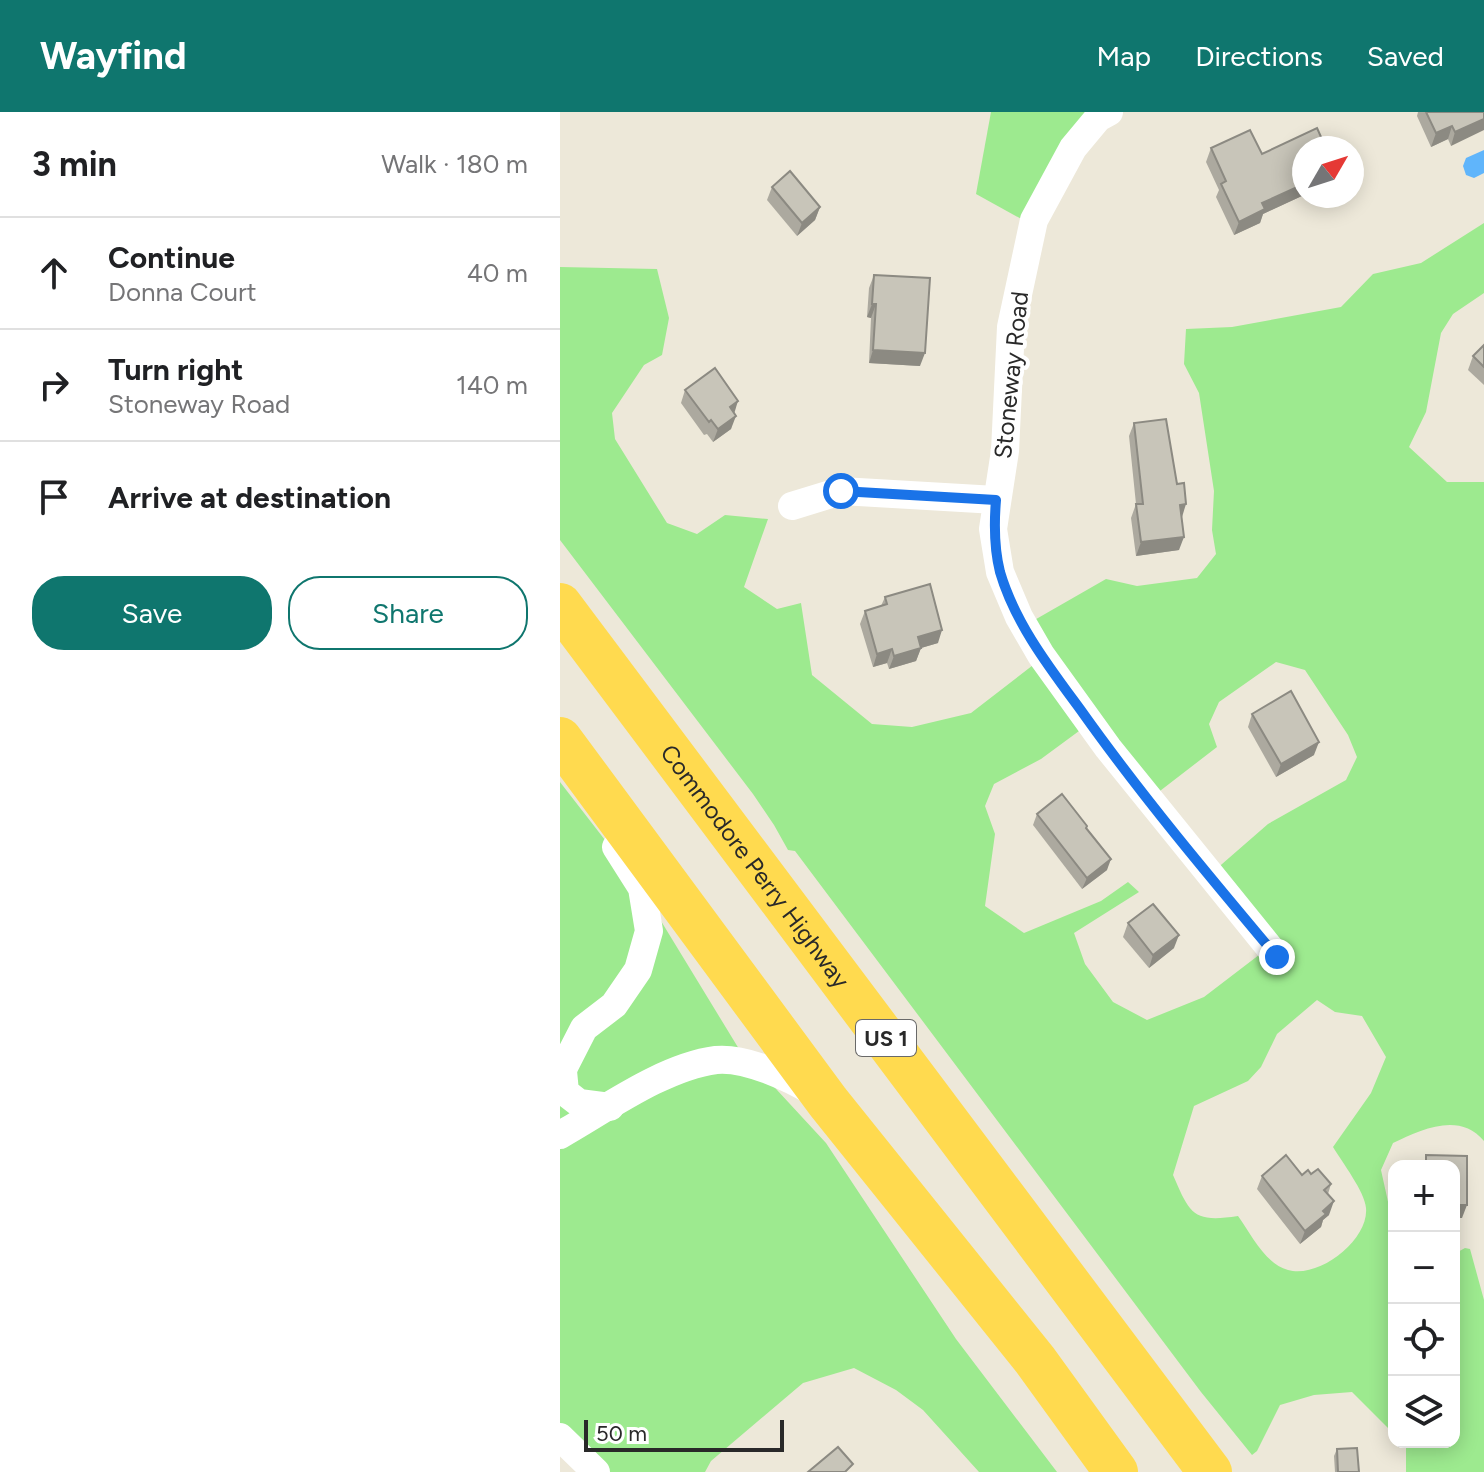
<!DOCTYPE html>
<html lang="en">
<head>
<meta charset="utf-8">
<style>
  :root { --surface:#fff; --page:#f6f6f6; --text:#202124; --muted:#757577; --line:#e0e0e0; --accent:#0f766e }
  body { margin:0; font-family:Figtree,sans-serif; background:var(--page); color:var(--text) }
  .controls { position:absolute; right:24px; bottom:24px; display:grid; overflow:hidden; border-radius:16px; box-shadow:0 4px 20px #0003 }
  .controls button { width:72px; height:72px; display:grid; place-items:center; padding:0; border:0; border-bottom:2px solid var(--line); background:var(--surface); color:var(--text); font:40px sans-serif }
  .compass { position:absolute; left:732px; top:24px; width:72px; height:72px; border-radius:50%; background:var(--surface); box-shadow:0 4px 20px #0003; rotate:51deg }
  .scale { position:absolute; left:24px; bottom:20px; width:200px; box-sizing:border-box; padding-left:8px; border:4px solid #292929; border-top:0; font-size:22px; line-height:28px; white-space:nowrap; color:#292929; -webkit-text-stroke:6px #fff; paint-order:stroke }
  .stop { position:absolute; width:24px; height:24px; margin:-18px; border:6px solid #1a73e8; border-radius:50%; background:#fff }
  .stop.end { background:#1a73e8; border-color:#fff; box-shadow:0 2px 8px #0008 }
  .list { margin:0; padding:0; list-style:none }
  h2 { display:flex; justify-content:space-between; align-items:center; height:104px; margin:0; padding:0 32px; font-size:34px }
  h2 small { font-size:26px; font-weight:400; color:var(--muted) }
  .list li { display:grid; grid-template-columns:52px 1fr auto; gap:24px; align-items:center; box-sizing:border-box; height:112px; padding:0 32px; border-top:2px solid var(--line) }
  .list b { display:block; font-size:30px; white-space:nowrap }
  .list p { margin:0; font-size:26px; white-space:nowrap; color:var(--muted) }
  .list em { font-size:26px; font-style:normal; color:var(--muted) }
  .actions { display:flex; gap:16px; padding:24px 32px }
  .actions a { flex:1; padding:18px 0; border:2px solid var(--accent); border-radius:32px; text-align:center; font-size:28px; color:var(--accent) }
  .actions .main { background:var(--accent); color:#fff }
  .icon { flex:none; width:44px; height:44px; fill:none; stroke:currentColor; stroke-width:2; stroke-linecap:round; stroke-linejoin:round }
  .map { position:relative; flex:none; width:924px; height:1360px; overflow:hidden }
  header { display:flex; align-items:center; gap:48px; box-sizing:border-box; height:112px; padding:0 40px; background:var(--accent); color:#fff }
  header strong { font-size:38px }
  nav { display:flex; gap:44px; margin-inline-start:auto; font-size:28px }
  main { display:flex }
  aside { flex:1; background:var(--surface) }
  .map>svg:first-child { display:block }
  .green { fill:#9dea8f; fill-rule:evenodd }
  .water { fill:#60b5fb }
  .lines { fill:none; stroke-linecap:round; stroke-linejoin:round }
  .minor { stroke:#fff; stroke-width:28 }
  .trunk { stroke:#ffda4f; stroke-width:44 }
  .wall { fill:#aca99f }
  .shaded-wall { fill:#8c8a82 }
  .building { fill:#c8c5b9; stroke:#8c8a82; stroke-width:2 }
  .route { stroke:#1a73e8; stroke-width:10 }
  .labels { text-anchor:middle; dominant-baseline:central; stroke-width:8; stroke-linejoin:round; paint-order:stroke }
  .shield { fill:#fff; stroke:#696969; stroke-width:2 }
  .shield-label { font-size:22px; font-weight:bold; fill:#292929 }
  .street-label { font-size:24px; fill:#292929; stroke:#fff }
</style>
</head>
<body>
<header>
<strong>Wayfind</strong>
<nav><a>Map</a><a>Directions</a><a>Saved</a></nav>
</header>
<main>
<aside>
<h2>3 min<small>Walk · 180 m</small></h2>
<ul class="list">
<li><svg class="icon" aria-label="ahead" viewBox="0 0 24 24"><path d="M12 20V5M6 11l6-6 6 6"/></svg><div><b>Continue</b><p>Donna Court</p></div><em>40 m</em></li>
<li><svg class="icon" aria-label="right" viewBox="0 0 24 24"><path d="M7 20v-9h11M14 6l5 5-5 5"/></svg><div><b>Turn right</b><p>Stoneway Road</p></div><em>140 m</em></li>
<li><svg class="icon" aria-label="arrive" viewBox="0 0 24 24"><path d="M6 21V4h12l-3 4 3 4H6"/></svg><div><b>Arrive at destination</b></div></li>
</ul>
<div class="actions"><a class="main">Save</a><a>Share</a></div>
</aside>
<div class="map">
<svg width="924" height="1360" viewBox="0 0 924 1360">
  <rect width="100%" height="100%" fill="#ede8d9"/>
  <g class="green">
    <path d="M 431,0 L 546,0 L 474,114 L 416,82 Z"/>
    <path d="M 924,111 L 924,181 L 893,202 L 881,221 L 866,300 L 849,335 L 887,370 L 924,370 L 924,1029 C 899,999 861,1018 833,1031 L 821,1058 L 834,1117 L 834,1322 L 792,1280 L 754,1283 L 720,1293 L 697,1339 L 692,1343 L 641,1280 L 235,739 L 228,738 L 214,713 L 193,682 L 0,428 L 0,155 L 97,157 L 109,206 L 102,243 L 84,253 L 52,301 L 55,327 L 107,411 L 137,422 L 165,403 L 208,407 L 184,475 L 217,497 L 241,491 L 252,563 L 312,612 L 352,615 L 411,601 L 486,543 L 471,510 L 546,467 L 577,474 L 637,466 L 656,442 L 652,418 L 654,379 L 639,281 L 624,252 L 626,217 L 672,215 L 781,195 L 813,162 L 861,151 ZM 716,550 L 745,558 L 788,623 L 797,645 L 786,668 L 708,712 L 654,759 L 712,833 L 644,885 L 587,908 L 553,890 L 525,852 L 514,821 L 579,780 L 568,770 L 541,789 L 464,821 L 425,794 L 435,722 L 425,694 L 434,672 L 481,647 L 534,608 L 596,682 L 657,635 L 649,612 L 659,590 ZM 757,888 L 775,900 L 802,904 L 826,945 L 811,981 L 773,1035 C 782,1050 805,1080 806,1096 C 809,1128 759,1167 728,1158 C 705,1152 691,1122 678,1104 C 633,1111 630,1102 613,1063 L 634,994 L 688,969 L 701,955 L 717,922 Z"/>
    <path d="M 0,670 L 76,768 L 179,937 L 266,1031 L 396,1227 L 497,1360 L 419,1360 L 363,1298 L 336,1278 L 294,1256 L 243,1271 L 151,1349 L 145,1360 L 37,1360 L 0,1323 Z"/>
    <path d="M 905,1136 L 910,1137 L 924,1188 L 924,1360 L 846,1360 L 846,1334 L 842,1330 L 894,1330 L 894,1142 Z"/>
  </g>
  <path class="water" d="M 924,38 L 924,61 L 914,66 L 906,63 L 903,54 L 906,46 Z"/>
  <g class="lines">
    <g class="minor">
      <path d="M 549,0 L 538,6 L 513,36 L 474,108 L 451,215 L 445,339 L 433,417 L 440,460 L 459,505 L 481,543 L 548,636 L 717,845"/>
      <path d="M 232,394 L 281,379 L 436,388"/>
      <path d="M 3,959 L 5,980 L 19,991 L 50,995"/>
      <path d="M 0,963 L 24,916 L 54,893 L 78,858 L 89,819 L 82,776 L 56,735"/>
      <path d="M 0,1023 C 46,997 103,955 156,948 C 186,945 230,966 255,981"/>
      <path d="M 0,1325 L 36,1360"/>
    </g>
    <g class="trunk">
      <path id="s1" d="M 0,493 L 650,1360"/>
      <path d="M 0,627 L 268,990 L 475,1248 L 556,1360"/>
    </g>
  </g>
  <g class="wall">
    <path d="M 858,0 L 924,0 L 891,34 L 888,27 L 871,35 L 857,4 Z"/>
    <path d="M 651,36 L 702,42 L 744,36 L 744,83 L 703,102 L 700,111 L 674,123 L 656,85 L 659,78 L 646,50 Z"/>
    <path d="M 212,75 L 260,95 L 255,108 L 237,124 L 207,88 Z"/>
    <path d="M 314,163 L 360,254 L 309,251 L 311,206 L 307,205 L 309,176 Z"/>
    <path d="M 924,233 L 924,273 L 908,258 L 913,244 Z"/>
    <path d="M 125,278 L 174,301 L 171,317 L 153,330 L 147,322 L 144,323 L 121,291 Z"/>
    <path d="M 574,311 L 621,405 L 619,438 L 576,444 L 571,406 L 576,392 L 569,324 Z"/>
    <path d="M 325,485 L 378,531 L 361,536 L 356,549 L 329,557 L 327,551 L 313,555 L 300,512 L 305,499 L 321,494 Z"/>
    <path d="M 692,602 L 754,643 L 716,665 L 688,615 Z"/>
    <path d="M 477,702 L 526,717 L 547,758 L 522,777 L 473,713 Z"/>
    <path d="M 568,811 L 614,836 L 589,856 L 563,825 Z"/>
    <path d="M 751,1062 L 771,1072 L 768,1082 L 769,1103 L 763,1108 L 761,1115 L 740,1132 L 697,1077 L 702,1064 Z"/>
    <path d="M 777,1337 L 799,1360 L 775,1360 L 774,1344 Z"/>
  </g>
  <g class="shaded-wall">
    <path d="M 924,7 L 924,18 L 891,34 L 895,20 Z"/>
    <path d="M 892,14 L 888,27 L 871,35 L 876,21 Z"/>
    <path d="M 744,72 L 744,83 L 703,102 L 700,111 L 674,123 L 679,110 L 702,91 Z"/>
    <path d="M 260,95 L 255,108 L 237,124 L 242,111 Z"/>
    <path d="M 312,192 L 316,192 L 311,206 L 307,205 Z"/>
    <path d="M 313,238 L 365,241 L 360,254 L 309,251 Z"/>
    <path d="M 178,289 L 174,302 L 170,295 Z"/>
    <path d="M 176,304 L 171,317 L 153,330 L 158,317 Z"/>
    <path d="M 626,392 L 622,405 L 620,393 Z"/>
    <path d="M 624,425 L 619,438 L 576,444 L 581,430 Z"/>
    <path d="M 382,518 L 378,531 L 361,536 L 356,549 L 329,557 L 334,544 L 358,525 Z"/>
    <path d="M 332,537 L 327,551 L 313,555 L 317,542 Z"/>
    <path d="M 759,630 L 754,643 L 716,665 L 721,652 Z"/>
    <path d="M 551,747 L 547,758 L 522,777 L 527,766 Z"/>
    <path d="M 619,823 L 614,836 L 589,856 L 593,843 Z"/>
    <path d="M 774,1089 L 769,1103 L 763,1108 L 761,1115 L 740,1132 L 745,1119 L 763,1099 Z"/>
    <path d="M 894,1093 L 907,1093 L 902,1106 L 894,1106 Z"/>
  </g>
  <g class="building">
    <path d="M 866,0 L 924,0 L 924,7 L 895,20 L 892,14 L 876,21 Z"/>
    <path d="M 757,16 L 766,36 L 744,36 L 744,72 L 702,91 L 705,97 L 679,110 L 661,72 L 666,69 L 651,36 L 690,18 L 702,42 Z"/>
    <path d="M 230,59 L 260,95 L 242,111 L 212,75 Z"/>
    <path d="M 314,163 L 370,166 L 365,241 L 313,238 L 316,192 L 312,192 Z"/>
    <path d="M 924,233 L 924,255 L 913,244 Z"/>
    <path d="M 155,256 L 178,289 L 170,295 L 176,304 L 158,317 L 151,308 L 149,310 L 125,278 Z"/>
    <path d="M 606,307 L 617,372 L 624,371 L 626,392 L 620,393 L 624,425 L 581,430 L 576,392 L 583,392 L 574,311 Z"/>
    <path d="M 370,472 L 382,518 L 358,525 L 361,536 L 334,544 L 332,537 L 317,542 L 305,499 L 327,492 L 325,485 Z"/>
    <path d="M 731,579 L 759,630 L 721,652 L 692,602 Z"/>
    <path d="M 502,682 L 527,714 L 526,716 L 551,747 L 527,766 L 477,702 Z"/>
    <path d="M 593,792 L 619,823 L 593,843 L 568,811 Z"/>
    <path d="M 726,1043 L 742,1063 L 748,1058 L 751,1062 L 758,1057 L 771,1072 L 764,1078 L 774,1089 L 763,1099 L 766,1102 L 745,1119 L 702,1064 Z"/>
    <path d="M 866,1043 L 907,1044 L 907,1093 L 894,1093 L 894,1054 L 866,1054 Z"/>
    <path d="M 278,1335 L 293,1352 L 285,1360 L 248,1360 Z"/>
    <path d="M 797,1336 L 799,1360 L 778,1360 L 777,1337 Z"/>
  </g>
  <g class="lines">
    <path class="route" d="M 281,379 L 436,388 C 434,412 434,436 440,460 C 455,511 489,555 520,597 C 581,683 649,764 717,845"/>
  </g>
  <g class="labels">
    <rect class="shield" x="296" y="908" width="60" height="36" rx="6"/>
    <g class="shield-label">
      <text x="326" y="926">US 1</text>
    </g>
    <g class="street-label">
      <text transform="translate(451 263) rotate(-84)">Stoneway Road</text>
      <text stroke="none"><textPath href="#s1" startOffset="326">Commodore Perry Highway</textPath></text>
    </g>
  </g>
</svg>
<div class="controls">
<button>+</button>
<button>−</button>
<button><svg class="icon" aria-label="locate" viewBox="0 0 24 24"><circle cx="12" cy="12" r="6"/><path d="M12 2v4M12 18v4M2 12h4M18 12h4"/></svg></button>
<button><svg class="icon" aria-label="layers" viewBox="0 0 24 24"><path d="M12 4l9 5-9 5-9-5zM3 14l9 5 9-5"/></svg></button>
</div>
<svg class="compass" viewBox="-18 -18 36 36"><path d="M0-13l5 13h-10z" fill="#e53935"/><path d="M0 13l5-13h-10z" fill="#757577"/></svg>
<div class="scale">50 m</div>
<div class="stop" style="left:281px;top:379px"></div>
<div class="stop end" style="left:717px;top:845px"></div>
</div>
</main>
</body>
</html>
